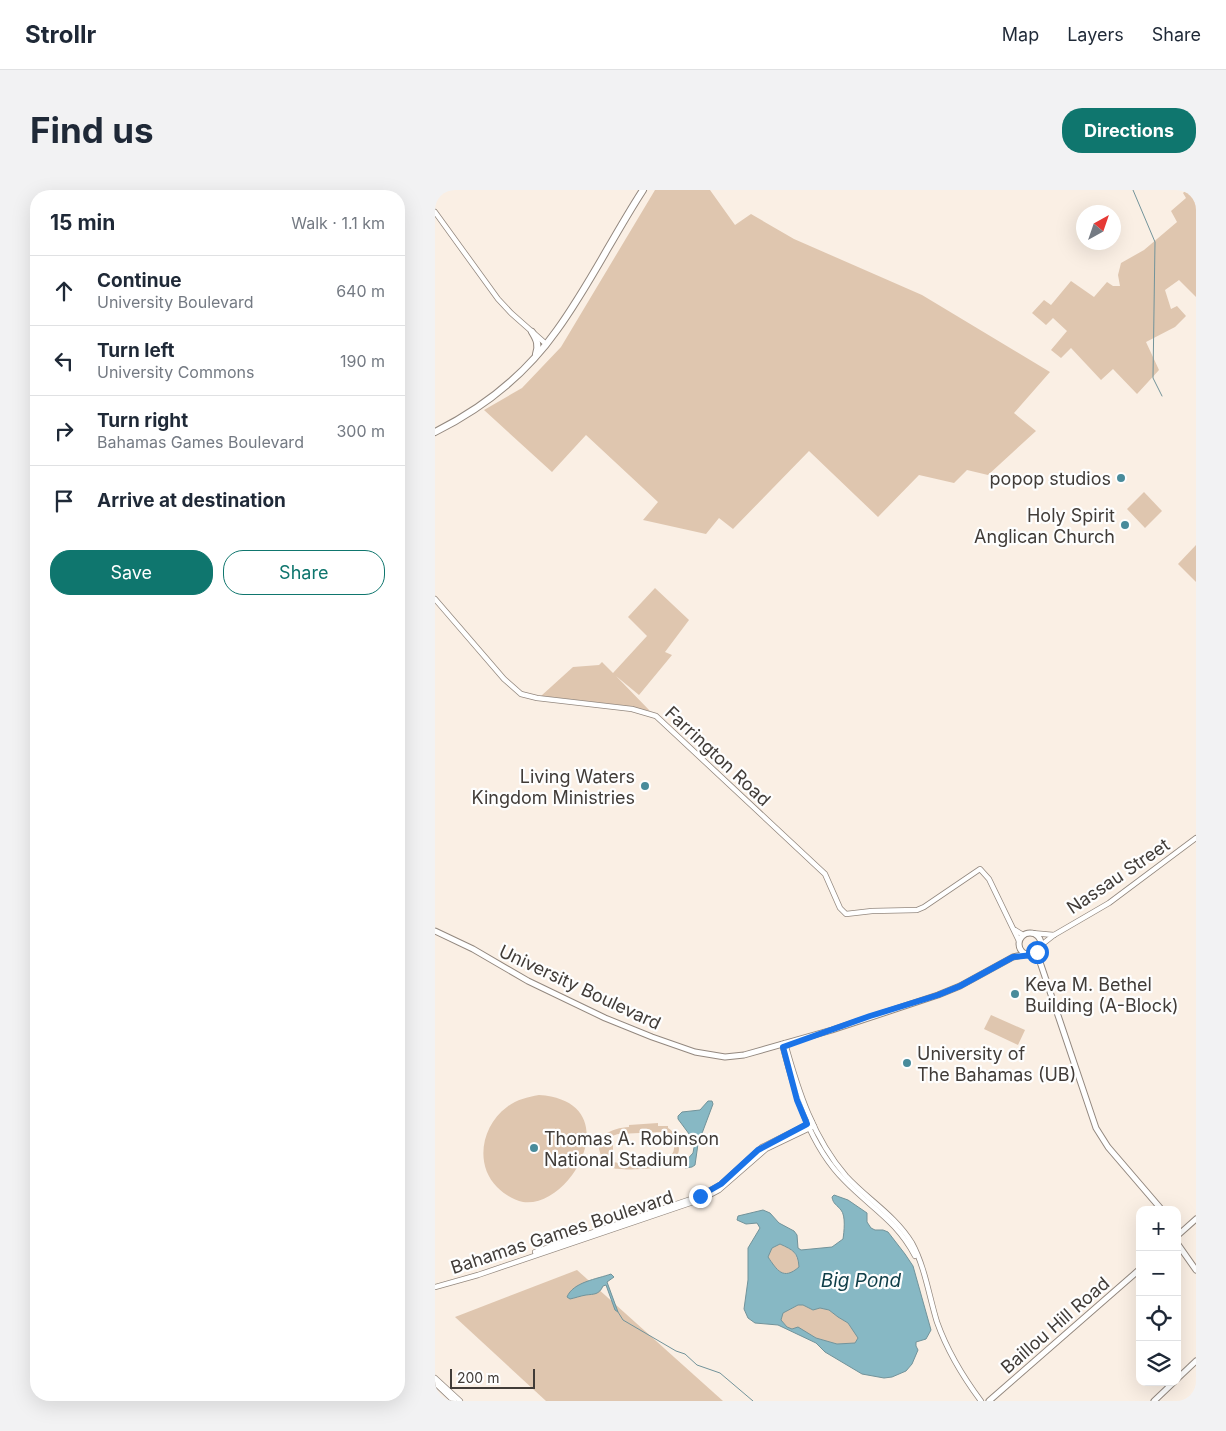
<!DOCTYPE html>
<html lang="en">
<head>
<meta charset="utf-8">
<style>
  :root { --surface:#fff; --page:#f2f2f3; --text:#1f2937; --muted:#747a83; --line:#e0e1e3; --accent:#0f766e }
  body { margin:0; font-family:Inter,sans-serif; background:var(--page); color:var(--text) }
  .controls { position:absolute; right:15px; bottom:15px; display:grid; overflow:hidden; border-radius:10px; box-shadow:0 5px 20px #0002 }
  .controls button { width:45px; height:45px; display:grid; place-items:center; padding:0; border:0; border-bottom:1px solid var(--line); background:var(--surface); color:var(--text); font:25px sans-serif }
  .compass { position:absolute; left:641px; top:15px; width:45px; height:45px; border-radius:50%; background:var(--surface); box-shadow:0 5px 20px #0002; rotate:40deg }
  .scale { position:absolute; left:15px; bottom:12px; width:85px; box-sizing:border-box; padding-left:5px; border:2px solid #413c38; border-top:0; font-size:14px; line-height:18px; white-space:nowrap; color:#413c38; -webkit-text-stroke:4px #fefefe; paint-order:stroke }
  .stop { position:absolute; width:15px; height:15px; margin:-11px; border:4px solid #1a73e8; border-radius:50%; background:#fff }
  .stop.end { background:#1a73e8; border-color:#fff; box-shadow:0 1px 5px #0008 }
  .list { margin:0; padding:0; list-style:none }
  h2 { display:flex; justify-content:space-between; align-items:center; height:65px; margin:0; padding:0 20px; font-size:21px }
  h2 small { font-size:16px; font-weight:400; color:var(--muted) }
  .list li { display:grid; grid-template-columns:32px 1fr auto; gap:15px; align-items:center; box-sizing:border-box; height:70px; padding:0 20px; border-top:1px solid var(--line) }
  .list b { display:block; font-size:19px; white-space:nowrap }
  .list p { margin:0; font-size:16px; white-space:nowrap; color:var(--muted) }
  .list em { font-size:16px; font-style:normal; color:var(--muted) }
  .actions { display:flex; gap:10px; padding:15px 20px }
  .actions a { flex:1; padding:11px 0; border:1px solid var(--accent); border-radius:20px; text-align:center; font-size:18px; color:var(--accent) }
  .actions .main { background:var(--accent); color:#fff }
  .icon { flex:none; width:28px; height:28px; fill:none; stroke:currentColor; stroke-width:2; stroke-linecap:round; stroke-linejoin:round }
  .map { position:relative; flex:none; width:761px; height:1211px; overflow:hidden; border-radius:20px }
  header { display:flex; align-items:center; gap:30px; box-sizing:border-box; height:70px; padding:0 25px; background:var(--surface); border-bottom:1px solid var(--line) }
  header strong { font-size:24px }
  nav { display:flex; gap:28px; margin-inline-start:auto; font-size:18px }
  .intro { display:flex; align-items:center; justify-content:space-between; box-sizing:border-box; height:120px; padding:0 30px }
  h1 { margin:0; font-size:35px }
  .button { padding:12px 22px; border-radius:20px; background:var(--accent); color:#fff; font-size:18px; font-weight:700 }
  main { display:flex; gap:30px; padding:0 30px }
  aside { flex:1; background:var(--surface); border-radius:20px; box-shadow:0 5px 20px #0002 }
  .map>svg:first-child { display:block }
  .green { fill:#dfc6af; fill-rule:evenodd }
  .water { fill:#87b8c4; stroke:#72939a; fill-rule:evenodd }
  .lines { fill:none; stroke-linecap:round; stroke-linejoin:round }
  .stream { stroke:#72939a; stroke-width:1 }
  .secondary-casing { stroke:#93887f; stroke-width:6 }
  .primary-casing { stroke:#93887f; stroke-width:7 }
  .highway-casing { stroke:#93887f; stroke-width:8 }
  .secondary { stroke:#fff; stroke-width:4.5 }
  .primary { stroke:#fff; stroke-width:5 }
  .highway { stroke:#fff; stroke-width:6 }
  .route { stroke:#1a73e8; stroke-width:6 }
  .poi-dot { fill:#488b9b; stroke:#fefefe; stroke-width:2 }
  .labels { text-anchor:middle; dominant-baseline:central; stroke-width:4.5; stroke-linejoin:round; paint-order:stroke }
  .poi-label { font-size:18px; fill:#413c38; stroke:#fefefe; text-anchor:end }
  .street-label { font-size:18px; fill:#413c38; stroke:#fefefe }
  .water-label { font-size:19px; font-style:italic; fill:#103e48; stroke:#fefefe }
</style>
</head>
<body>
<header>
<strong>Strollr</strong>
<nav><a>Map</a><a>Layers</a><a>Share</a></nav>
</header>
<div class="intro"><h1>Find us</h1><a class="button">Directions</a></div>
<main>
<aside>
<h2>15 min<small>Walk · 1.1 km</small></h2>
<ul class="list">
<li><svg class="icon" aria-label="ahead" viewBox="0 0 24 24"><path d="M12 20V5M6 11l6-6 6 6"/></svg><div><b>Continue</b><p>University Boulevard</p></div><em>640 m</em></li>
<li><svg class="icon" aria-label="left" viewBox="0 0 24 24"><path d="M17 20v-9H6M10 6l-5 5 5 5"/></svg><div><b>Turn left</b><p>University Commons</p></div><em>190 m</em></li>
<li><svg class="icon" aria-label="right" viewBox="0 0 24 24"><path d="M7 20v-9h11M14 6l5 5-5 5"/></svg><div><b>Turn right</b><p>Bahamas Games Boulevard</p></div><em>300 m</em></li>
<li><svg class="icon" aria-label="arrive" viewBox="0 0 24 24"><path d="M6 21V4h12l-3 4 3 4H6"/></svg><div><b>Arrive at destination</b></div></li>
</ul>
<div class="actions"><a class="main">Save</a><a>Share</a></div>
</aside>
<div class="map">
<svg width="761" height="1211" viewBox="0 0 761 1211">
  <rect width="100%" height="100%" fill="#faefe4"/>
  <g class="green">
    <path d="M 220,0 L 275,0 L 300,35 L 316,24 L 359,49 L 487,105 L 615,182 L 579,223 L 601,241 L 553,285 L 532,280 L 519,293 L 484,285 L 443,327 L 374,261 L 298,339 L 284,328 L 271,344 L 208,330 L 223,312 L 151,245 L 117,282 L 49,220 L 87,198 L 126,157 Z"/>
    <path d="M 751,0 L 761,0 L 761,107 L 744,90 L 730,100 L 736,119 L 742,116 L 751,126 L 740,137 L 711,152 L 724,180 L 702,204 L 678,179 L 666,190 L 636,158 L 626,168 L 616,160 L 632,141 L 618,128 L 611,135 L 597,123 L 609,110 L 616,115 L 636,91 L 659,107 L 672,92 L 678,96 L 685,96 L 683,85 L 686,73 L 709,60 L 742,32 L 736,21 L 751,8 L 748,3 Z"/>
    <path d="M 709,302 L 727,321 L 710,338 L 692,319 Z"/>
    <path d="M 761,355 L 761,392 L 743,374 Z"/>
    <path d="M 220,398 L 254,430 L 230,462 L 237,465 L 204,505 L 181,486 L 215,521 L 185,515 L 106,506 L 138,477 L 164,475 L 167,472 L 178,483 L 212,446 L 193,427 Z"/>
    <path d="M 556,825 L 590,840 L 583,855 L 549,839 Z"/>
    <path d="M 104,905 C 194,911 138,1019 88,1012 C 78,1010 69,1004 62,997 C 39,974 47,935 72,917 C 81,910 92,907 104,905 Z"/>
    <path d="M 223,933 L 223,936 L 233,936 L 233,938 C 247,947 249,968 232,975 C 224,979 186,981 178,978 C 173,976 169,972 167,967 C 156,946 177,938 194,937 L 194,935 ZM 226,942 C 233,944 238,948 239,956 C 241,978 198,973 184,973 L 178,972 L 172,966 L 178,966 L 178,950 L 172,951 L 177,946 L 183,944 Z"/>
    <path d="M 345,1054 C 358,1060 362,1062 364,1077 C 348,1091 342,1080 333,1067 L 337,1058 Z"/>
    <path d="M 142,1080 L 288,1211 L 111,1211 L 20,1127 Z"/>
    <path d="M 363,1115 L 368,1115 L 378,1120 L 385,1118 L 394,1120 L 403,1127 L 413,1133 L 423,1148 L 420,1153 L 402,1154 L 381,1148 L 363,1138 L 357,1140 L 352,1137 L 346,1130 L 348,1123 Z"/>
  </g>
  <g class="water">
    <path d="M 273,911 L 277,911 L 278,914 L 263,954 L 260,975 L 257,977 L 250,978 L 248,974 L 258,963 L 260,952 L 243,929 L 243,926 L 247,922 L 265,920 Z"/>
    <path d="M 399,1005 L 413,1010 L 432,1023 L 432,1032 L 436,1038 L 440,1040 L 448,1040 L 453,1042 L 470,1064 L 478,1076 L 496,1140 L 491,1149 L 481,1152 L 481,1156 L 483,1160 L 477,1174 L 471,1181 L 457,1187 L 449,1188 L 427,1184 L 390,1162 L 381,1153 L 343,1135 L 320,1133 L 313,1128 L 309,1119 L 313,1090 L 313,1058 L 325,1038 L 322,1033 L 311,1034 L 302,1030 L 303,1026 L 328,1020 L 335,1023 L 344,1033 L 359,1041 L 362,1045 L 363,1058 L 366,1060 L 397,1057 L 408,1049 C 409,1042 411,1026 406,1020 C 402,1015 398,1014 397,1007 ZM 345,1054 C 358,1060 363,1062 364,1077 C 348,1091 342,1080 333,1067 L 337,1058 ZM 363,1115 L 368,1115 L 378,1120 L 385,1118 L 394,1120 L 403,1127 L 413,1133 L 423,1148 L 420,1153 L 402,1154 L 381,1148 L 363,1137 L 357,1139 L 352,1137 L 346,1130 L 348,1123 Z"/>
    <path d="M 176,1084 L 179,1087 L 172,1092 L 183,1122 L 180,1120 L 171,1095 L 168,1096 C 164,1105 159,1104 151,1105 C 145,1106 140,1108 135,1109 L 132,1107 C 138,1092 162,1089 176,1084 Z"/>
  </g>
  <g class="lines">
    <g class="stream">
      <path d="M 698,0 L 720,52 L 718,188 L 727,206"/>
      <path d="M 183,1122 L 188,1130 L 241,1161 L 250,1164 L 262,1175 L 285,1183 L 318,1211"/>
    </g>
    <defs>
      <g id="secondary">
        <path d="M 0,22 L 63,109 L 76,123 L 111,154"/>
        <path d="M 0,409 L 69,489 L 86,504 L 102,508 L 197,519 L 221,526 L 390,684 L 405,718 L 411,724 L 437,721 L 482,720 L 489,717 L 545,679 L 554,689 L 584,751"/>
        <path d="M 580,740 L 588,745"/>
        <path d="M 597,743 L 619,745"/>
        <path d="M 605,756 L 619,745 L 674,713 L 761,648"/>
        <path d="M 350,853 C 363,900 378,948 411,986 C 432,1009 460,1025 477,1053 C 490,1077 494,1106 502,1132 C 512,1160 528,1187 546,1211"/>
        <path d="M 347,854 C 360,903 373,954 410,991 C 436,1018 462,1031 480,1066"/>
        <path d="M 100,1062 L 265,1006 L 286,994 L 327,957 L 377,932"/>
        <path d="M 0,1097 L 43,1085 L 267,1009 L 284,1000 L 331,959 L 379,936"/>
        <path d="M 0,1188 L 25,1211"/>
        <path d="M 0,1193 L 19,1211"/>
      </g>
      <g id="primary">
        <path d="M 0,741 L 38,759 L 93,791 L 170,828 L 217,847 L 260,862 L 290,867 L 309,865 L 397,840 L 503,805 L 525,796 L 578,767 L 591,764"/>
        <circle cx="595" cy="754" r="11"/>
        <path d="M 605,758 L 605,772 L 661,938 L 673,957 L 727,1020"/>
        <path d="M 742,1046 L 761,1029"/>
        <path d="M 742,1053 L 761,1080"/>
        <path d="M 742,1189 L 761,1171"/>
        <path d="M 554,1211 L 705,1079"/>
        <path d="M 719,1211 L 739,1192"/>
      </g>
      <g id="highway">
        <path d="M 97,142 C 102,150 104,155 101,164"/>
        <path d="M 0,242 C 48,218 91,184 122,140 C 154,96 178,46 208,0"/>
      </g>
    </defs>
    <use href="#secondary" class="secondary-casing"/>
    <use href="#primary" class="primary-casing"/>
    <use href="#highway" class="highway-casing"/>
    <use href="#secondary" class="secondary"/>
    <use href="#primary" class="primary"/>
    <use href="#highway" class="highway"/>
  </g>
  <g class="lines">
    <path class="route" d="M 265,1006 L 286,994 L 323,960 L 372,934 L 362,910 L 348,857 L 435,826 L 503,805 L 525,796 L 578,767 L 598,765 L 602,762"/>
  </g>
  <g class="poi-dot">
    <circle cx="686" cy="288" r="5"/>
    <circle cx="690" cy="335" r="5"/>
    <circle cx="210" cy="596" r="5"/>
    <circle cx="580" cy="804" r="5"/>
    <circle cx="472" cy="873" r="5"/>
    <circle cx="99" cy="958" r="5"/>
  </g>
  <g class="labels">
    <g class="poi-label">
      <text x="676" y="288">popop studios</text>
      <text x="680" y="325">Holy Spirit<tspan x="680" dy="21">Anglican Church</tspan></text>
      <text x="200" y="586">Living Waters<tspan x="200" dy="21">Kingdom Ministries</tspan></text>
      <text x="590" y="794" text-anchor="start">Keva M. Bethel<tspan x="590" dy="21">Building (A-Block)</tspan></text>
      <text x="482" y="863" text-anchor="start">University of<tspan x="482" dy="21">The Bahamas (UB)</tspan></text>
      <text x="109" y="948" text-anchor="start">Thomas A. Robinson<tspan x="109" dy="21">National Stadium</tspan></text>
    </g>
    <g class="street-label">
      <text transform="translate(283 566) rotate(43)">Farrington Road</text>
      <text transform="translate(683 686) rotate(-34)">Nassau Street</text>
      <text transform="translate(145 797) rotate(25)">University Boulevard</text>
      <text transform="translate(127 1042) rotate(-18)">Bahamas Games Boulevard</text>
      <text transform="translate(620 1135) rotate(-41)">Baillou Hill Road</text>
    </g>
    <g class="water-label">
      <text x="426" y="1090">Big Pond</text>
    </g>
  </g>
</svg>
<div class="controls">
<button>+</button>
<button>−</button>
<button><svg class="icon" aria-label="locate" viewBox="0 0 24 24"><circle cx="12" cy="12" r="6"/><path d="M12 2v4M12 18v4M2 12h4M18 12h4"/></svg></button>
<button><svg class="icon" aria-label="layers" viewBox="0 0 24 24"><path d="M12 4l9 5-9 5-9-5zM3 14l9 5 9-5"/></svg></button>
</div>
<svg class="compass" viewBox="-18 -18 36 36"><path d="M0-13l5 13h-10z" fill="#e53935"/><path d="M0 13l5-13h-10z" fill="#747a83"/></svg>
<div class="scale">200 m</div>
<div class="stop" style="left:602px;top:762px"></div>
<div class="stop end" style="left:265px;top:1006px"></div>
</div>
</main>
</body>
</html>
